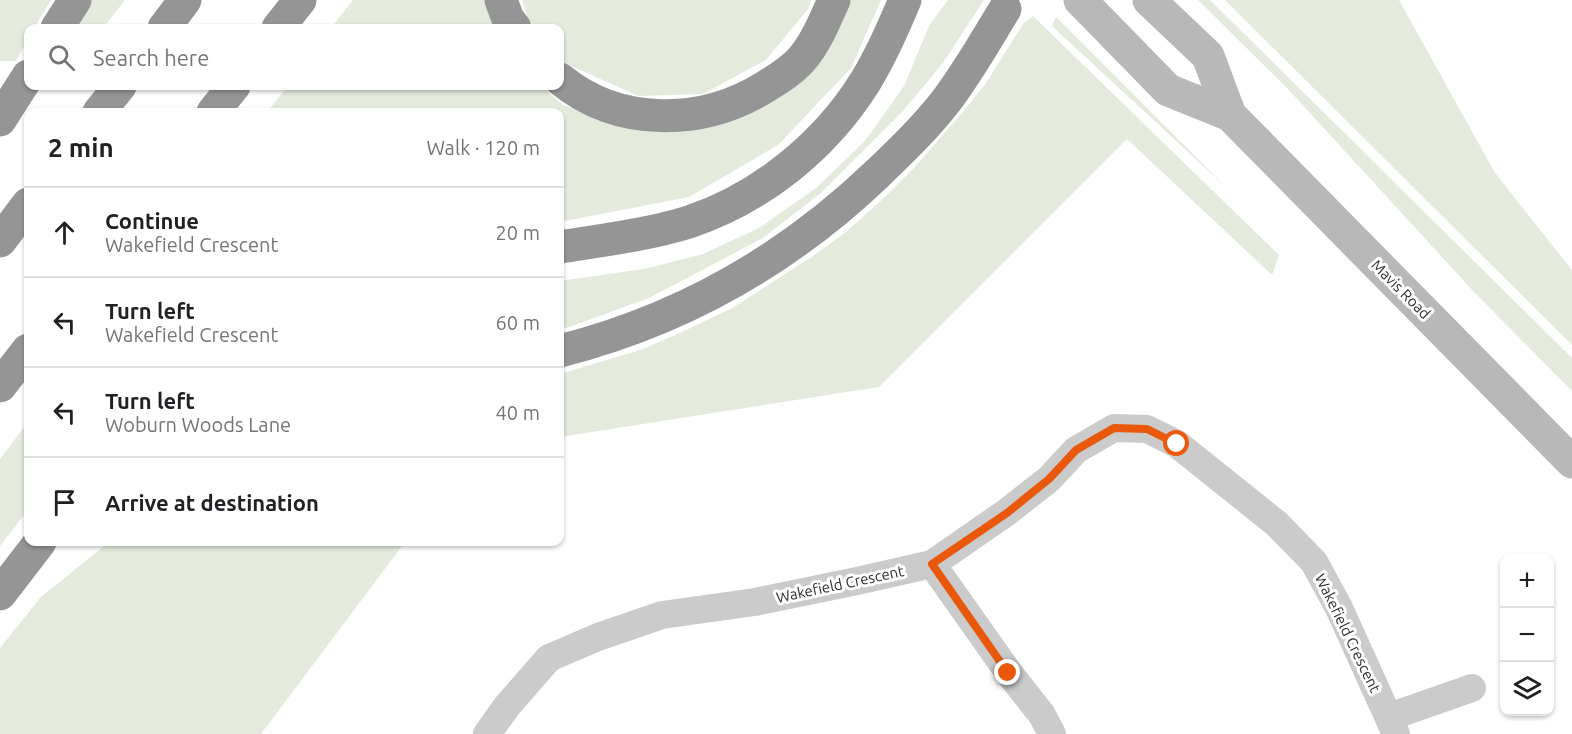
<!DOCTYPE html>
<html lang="en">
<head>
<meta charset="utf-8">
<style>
  :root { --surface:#fff; --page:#f6f6f6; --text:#202124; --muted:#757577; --line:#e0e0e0 }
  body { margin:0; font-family:Ubuntu,sans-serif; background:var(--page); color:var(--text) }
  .controls { position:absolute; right:18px; bottom:18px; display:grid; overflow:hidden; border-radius:12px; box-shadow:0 2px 4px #0004 }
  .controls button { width:54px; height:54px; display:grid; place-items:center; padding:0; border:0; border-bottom:2px solid var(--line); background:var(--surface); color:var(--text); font:30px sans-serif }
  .stop { position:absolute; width:18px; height:18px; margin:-14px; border:4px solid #ea580c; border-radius:50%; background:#fff }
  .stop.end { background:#ea580c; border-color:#fff; box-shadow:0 2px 6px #0008 }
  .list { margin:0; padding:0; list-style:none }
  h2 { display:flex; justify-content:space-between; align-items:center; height:78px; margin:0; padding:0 24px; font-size:26px }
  h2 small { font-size:20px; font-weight:400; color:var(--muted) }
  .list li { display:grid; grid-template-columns:39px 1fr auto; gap:18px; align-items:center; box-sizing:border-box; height:90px; padding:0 24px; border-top:2px solid var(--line) }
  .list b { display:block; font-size:22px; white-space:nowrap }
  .list p { margin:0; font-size:20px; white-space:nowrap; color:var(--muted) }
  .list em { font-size:20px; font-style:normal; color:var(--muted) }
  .icon { flex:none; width:33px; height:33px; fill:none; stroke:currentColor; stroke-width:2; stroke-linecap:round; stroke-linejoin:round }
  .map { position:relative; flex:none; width:1572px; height:734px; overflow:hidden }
  .search { position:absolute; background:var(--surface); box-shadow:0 2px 4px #0004; left:24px; top:24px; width:540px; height:66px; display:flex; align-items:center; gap:15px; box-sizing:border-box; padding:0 21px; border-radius:12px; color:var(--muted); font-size:22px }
  .panel { position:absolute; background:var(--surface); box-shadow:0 2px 4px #0004; left:24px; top:108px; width:540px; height:438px; border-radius:12px }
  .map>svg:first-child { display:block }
  .green { fill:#e4ebdd }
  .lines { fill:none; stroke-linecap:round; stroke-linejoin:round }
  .minor { stroke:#cbcbcb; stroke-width:28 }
  .secondary { stroke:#b8b8b8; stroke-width:33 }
  .motorway { stroke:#959595; stroke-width:33 }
  .route { stroke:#ea580c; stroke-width:8 }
  .labels { text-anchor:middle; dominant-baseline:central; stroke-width:6; stroke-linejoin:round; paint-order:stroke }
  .street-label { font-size:15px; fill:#2e2e2e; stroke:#fff }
</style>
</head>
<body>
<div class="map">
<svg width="1572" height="734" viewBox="0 0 1572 734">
  <rect width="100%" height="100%" fill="#fff"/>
  <g class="green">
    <path d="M 0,0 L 51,0 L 34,28 L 28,28 L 28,39 L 16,61 L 0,61 Z"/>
    <path d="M 90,0 L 125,0 L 103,28 L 72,28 Z"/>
    <path d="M 353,0 L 487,0 L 499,28 L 331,28 Z"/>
    <path d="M 522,0 L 811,0 L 808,9 L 766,60 L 703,94 L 638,96 L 565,63 L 560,57 L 560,28 L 536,28 L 528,19 Z"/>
    <path d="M 847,0 L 881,0 L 851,68 L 778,145 L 689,197 L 560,222 L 560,112 L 267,112 L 288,86 L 541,86 L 563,105 L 632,128 L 722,124 L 797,80 Z"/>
    <path d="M 948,0 L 984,0 L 943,63 L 902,112 L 821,193 L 763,238 L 649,298 L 569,327 L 560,329 L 560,281 L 644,269 L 703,254 L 759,228 L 816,188 L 865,141 L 904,86 L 930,24 Z"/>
    <path d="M 1198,0 L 1210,0 L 1572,358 L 1572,391 L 1474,292 L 1287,88 Z"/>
    <path d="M 1225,0 L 1399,0 L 1495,173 L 1572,270 L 1572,345 Z"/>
    <path d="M 1033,16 L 1279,255 L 1272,275 L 1127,139 L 879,387 L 560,437 L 560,374 L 643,349 L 684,331 L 732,308 L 816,254 L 847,231 L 884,198 L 913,169 L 962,113 L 986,83 L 1023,24 Z"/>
    <path d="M 1056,17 L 1227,188 L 1052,26 Z"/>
    <path d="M 28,422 L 28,510 L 0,546 L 0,459 Z"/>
    <path d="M 109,542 L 405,542 L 261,734 L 0,734 L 0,648 L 41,597 Z"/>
  </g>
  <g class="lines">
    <g class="minor">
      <path d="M 932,564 L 1009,673 L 1042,715 L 1052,734"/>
      <path d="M 1389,717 L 1472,688"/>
      <path d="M 487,734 L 507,706 L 549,658 L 598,637 L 662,615 L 755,602 L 857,581 L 932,564 L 1007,512 L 1049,479 L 1076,450 L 1114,428 L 1147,429 L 1177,444 L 1277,524 L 1314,562 L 1339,608 L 1396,734"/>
    </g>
    <g class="secondary">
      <path d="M 1080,0 L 1168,90 L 1230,115 L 1572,462"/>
      <path d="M 1149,0 L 1208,56 L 1230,115"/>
    </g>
    <g class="motorway">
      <path d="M 501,0 L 508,19 L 515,28"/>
      <path d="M 57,28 L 75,0"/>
      <path d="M 164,28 L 185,0"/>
      <path d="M 278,28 L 300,0"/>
      <path d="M 560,79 C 618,127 702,126 765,87 C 778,79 791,71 801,60 C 816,43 825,20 834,0"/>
      <path d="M 99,112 L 120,86"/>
      <path d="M 213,112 L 234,86"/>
      <path d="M 0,120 L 28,76"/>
      <path d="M 0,241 L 28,204"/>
      <path d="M 560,247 C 603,240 647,235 689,222 C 761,198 825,146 865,82 C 881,56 893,28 905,0"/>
      <path d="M 560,351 C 682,320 786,261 877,174 C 901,151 926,127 946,101 C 968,72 986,40 1005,9"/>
      <path d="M 0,386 L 28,350"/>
      <path d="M 0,594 L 40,542"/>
    </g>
  </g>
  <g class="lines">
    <path class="route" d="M 1008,673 L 932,564 L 1007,513 L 1049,479 L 1076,450 L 1114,428 L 1147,429 L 1177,444"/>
  </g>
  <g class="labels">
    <g class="street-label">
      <text transform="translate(1401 289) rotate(45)">Mavis Road</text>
      <text transform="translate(840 584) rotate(-12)">Wakefield Crescent</text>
      <text transform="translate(1348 633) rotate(64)">Wakefield Crescent</text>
    </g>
  </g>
</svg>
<div class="controls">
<button>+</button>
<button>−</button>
<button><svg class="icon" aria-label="layers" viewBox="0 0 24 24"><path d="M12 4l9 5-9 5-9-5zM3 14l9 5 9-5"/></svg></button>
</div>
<div class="stop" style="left:1177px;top:444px"></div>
<div class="stop end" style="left:1008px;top:673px"></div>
<div class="search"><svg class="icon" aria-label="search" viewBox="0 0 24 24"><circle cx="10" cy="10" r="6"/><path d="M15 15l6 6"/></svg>Search here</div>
<section class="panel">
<h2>2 min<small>Walk · 120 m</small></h2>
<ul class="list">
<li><svg class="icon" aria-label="ahead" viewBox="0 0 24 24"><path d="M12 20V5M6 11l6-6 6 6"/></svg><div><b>Continue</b><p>Wakefield Crescent</p></div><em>20 m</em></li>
<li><svg class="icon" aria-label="left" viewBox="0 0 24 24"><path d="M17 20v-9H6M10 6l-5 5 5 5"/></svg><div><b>Turn left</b><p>Wakefield Crescent</p></div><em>60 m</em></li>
<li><svg class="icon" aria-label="left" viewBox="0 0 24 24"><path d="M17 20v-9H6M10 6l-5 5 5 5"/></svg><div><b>Turn left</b><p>Woburn Woods Lane</p></div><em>40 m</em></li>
<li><svg class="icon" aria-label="arrive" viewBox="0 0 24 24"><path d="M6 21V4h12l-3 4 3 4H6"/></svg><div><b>Arrive at destination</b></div></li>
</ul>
</section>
</div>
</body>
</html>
